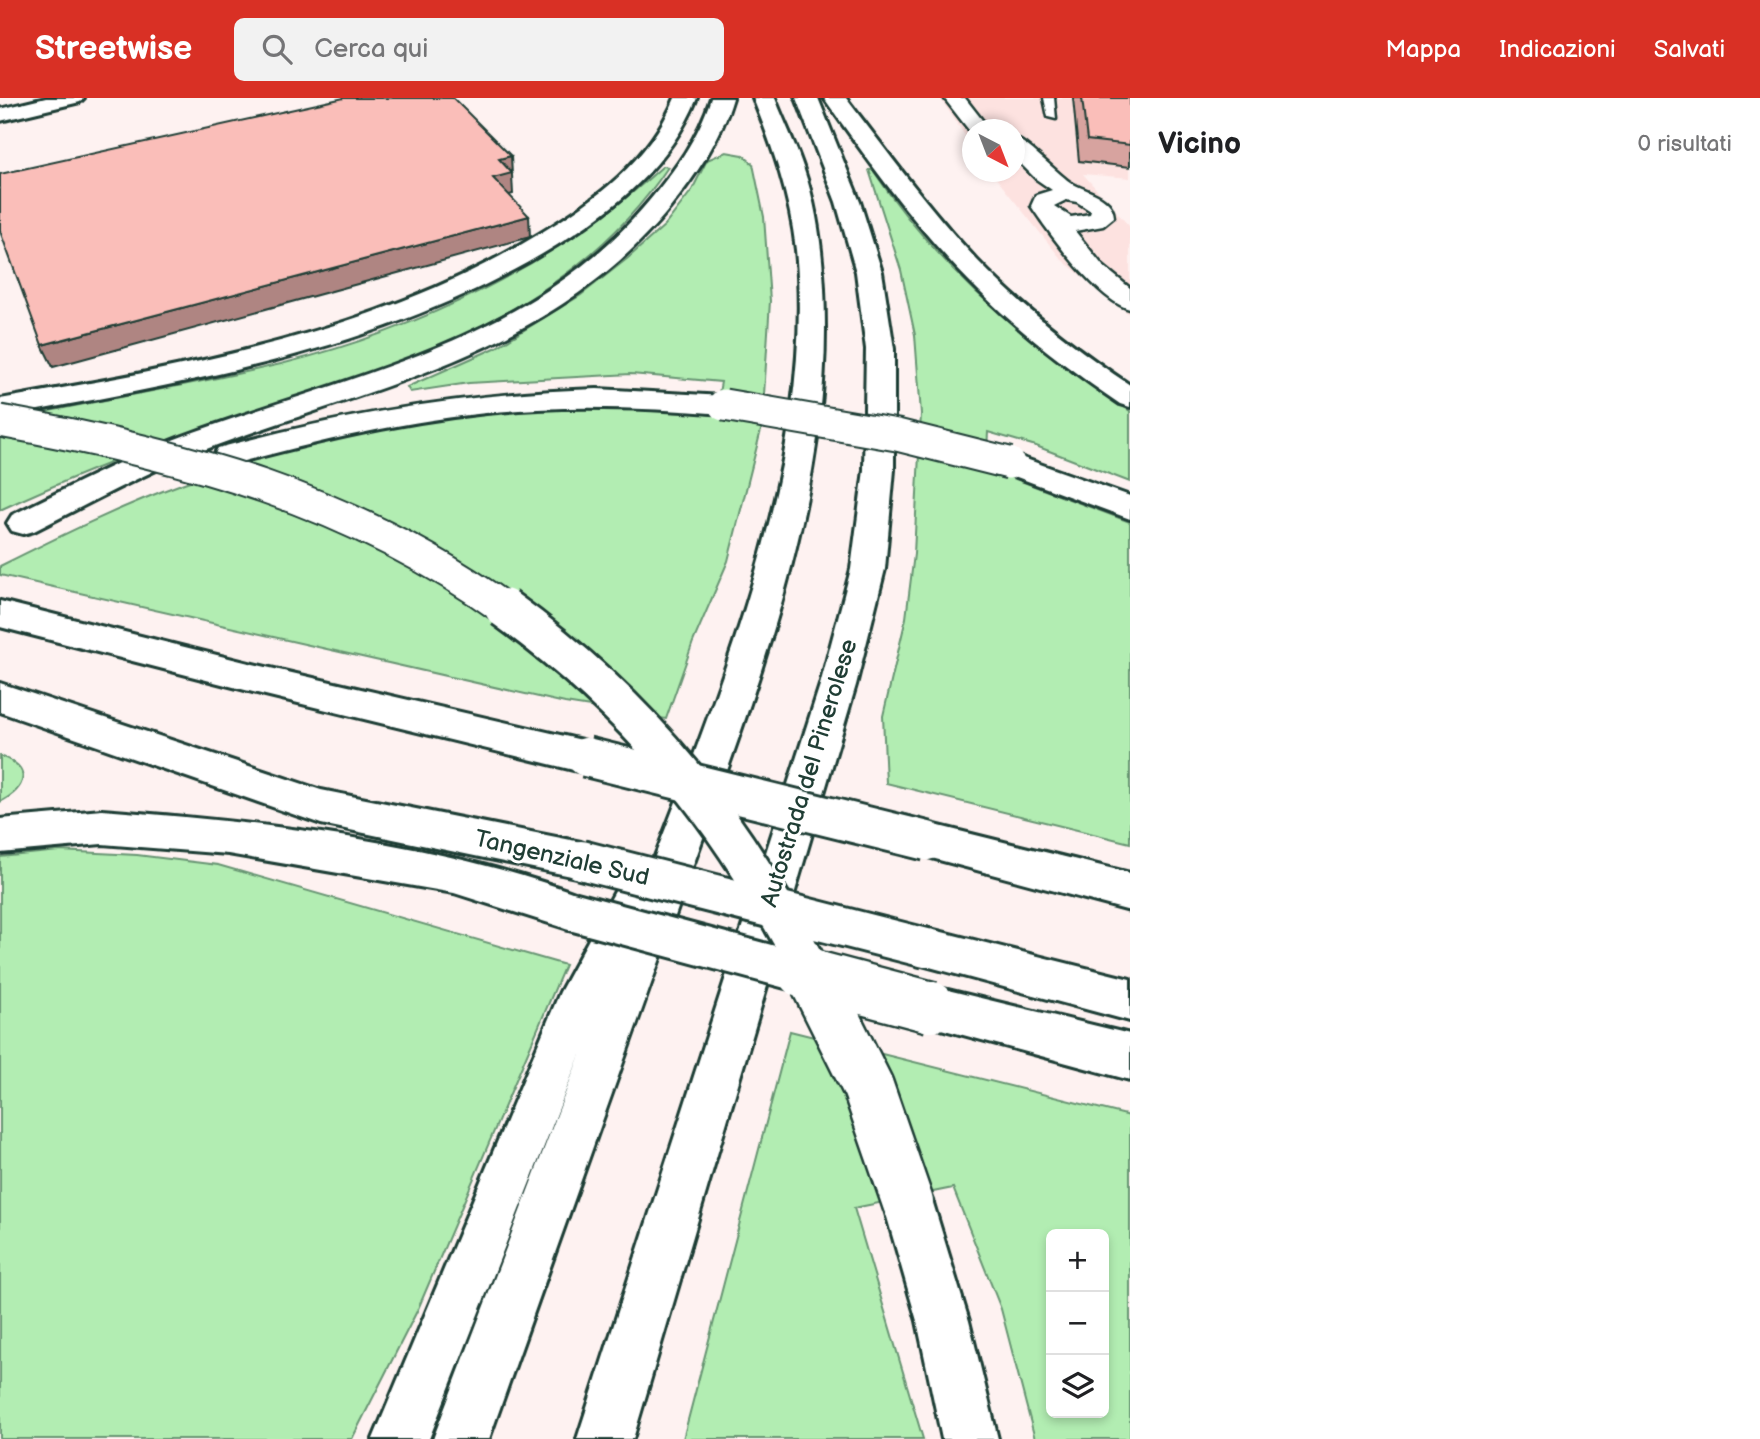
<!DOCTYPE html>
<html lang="it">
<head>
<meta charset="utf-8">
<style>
  :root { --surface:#fff; --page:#f2f2f2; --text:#202124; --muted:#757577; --line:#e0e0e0; --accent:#d93025 }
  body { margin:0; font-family:"Balsamiq Sans",sans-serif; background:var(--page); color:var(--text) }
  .controls { position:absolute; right:21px; bottom:21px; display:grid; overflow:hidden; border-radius:10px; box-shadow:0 4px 10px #0003 }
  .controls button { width:63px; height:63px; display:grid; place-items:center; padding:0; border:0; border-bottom:2px solid var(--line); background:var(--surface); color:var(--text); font:35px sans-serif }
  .compass { position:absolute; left:962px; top:21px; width:63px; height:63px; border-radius:50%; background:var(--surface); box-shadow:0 4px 10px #0003; rotate:138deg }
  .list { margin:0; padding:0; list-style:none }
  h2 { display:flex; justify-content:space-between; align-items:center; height:91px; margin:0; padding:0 28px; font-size:30px }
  h2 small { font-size:23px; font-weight:400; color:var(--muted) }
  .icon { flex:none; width:38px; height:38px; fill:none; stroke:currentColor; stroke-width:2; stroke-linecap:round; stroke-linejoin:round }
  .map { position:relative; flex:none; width:1130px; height:1341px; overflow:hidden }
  header { display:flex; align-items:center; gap:42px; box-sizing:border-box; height:98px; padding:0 35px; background:var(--accent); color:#fff }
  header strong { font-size:33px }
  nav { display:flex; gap:38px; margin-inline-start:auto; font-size:24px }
  .search { width:490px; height:63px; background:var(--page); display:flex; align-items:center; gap:18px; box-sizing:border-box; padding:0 24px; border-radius:10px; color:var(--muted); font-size:26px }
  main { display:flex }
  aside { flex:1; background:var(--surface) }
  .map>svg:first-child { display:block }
  .built { fill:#fde2e0 }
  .green { fill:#b2edb2; stroke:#689573; stroke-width:2; fill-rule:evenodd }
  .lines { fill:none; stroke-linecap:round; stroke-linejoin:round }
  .lane-casing { stroke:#1f3d34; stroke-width:5 }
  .street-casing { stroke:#1f3d34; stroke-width:5 }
  .secondary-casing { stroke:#1f3d34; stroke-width:6 }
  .highway-casing { stroke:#1f3d34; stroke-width:6 }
  .lane { fill:#fff; fill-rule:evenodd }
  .street { fill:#fff; fill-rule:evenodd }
  .secondary { fill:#fff; fill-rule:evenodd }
  .highway { fill:#fff; fill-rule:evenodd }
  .highway-bridge-far2-casing { stroke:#1f3d34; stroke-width:35; stroke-linecap:butt }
  .highway-bridge-far1-casing { stroke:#1f3d34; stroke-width:44; stroke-linecap:butt }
  .highway-bridge-casing { stroke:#1f3d34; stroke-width:55; stroke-linecap:butt }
  .highway-bridge-far2 { stroke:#fff; stroke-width:31 }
  .highway-bridge-far1 { stroke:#fff; stroke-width:38 }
  .highway-bridge { stroke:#fff; stroke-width:50 }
  .wall { fill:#d7a39f; stroke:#1f3d34; stroke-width:2 }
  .shaded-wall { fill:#af8582; stroke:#1f3d34; stroke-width:2 }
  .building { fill:#fabeb9; stroke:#1f3d34; stroke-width:2 }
  .labels { text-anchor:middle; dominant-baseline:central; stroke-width:6; stroke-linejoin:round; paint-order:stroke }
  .street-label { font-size:24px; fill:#1f3d34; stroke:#fff }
</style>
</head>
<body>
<header>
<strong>Streetwise</strong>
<div class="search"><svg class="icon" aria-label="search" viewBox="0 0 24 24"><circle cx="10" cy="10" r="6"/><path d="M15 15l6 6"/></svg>Cerca qui</div>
<nav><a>Mappa</a><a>Indicazioni</a><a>Salvati</a></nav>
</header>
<main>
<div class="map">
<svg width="1130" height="1341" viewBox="0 0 1130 1341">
  <rect width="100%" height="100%" fill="#fef2f1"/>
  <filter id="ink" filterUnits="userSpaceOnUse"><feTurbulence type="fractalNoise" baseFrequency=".0143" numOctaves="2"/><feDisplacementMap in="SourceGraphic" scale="14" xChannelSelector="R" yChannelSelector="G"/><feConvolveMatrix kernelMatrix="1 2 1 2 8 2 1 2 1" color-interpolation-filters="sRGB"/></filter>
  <g filter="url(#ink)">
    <path class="built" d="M 940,0 L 1130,0 L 1130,80 L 1083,76 L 1130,129 L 1130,217 L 1062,162 L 991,74 L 1014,74 L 1014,32 L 972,32 L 972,48 Z"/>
    <g class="green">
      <path d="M 726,54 L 743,57 L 753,66 L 764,119 L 770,203 L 762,328 L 728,463 L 693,544 L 666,621 L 565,605 L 0,477 L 0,468 C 60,438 121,408 184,385 C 356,323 533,298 715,317 L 721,284 L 631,276 L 469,285 L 410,294 L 407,289 L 495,250 L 581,197 L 628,160 L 665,127 L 692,92 L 707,62 Z"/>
      <path d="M 663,68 L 668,69 C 562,230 368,276 197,333 C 130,356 64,382 0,412 L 0,323 C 93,303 188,288 281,266 C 421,231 556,166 663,68 Z"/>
      <path d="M 869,72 L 873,72 C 939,172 1030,249 1130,313 L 1130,384 L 1036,348 L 988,334 L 986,370 L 1130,424 L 1130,745 L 886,685 L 883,618 L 906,520 L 914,456 L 921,316 L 915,237 L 901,172 Z"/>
      <path d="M 0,658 C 33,669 27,690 0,704 Z"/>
      <path d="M 59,753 L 137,757 L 218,767 L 565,867 L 418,1211 L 352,1341 L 0,1341 L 0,759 Z"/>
      <path d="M 790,933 L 1130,1018 L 1130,1341 L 1035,1341 L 1001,1211 L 953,1090 L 854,1110 L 923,1341 L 683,1341 ZM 1051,1136 L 1104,1136 L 1104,1315 L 1051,1315 Z"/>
    </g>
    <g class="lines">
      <defs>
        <path id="lane" d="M 1044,0 L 1054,0 L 1056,21 L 1048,19 Z"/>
        <g id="street">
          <path d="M 944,0 L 965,0 L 990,32 L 972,32 L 972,36 Z"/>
          <path d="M 1014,40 C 1026,43 1056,74 1070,84 C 1085,94 1113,97 1114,119 L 1103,128 L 1075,133 L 1103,168 L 1130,190 L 1130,211 C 1098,203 1049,135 1031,108 L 1036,97 L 1052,92 L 1036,81 L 1014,59 ZM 1066,102 L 1077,104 L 1091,113 L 1090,116 L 1071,119 L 1054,108 Z"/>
        </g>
        <path id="secondary" d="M 46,0 L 84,0 L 80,4 L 0,23 L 0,11 Z"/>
        <g id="highway">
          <path d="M 675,0 L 697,0 C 670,67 616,110 557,147 C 389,251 192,284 0,319 L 0,301 C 187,268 375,236 539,136 C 596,102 649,63 675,0 Z"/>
          <path d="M 711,0 L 733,0 C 721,41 696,77 670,110 C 553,253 382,286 217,347 C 153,370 94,403 34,433 L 23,436 L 12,433 L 7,425 L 12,417 C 72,388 131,356 194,334 C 355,276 535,241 649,103 C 675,72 699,39 711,0 Z"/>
          <path d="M 753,0 L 775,0 C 784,24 796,47 804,72 C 821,121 825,180 825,232 C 825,419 747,616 685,790 C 620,974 554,1157 489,1341 L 433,1341 L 581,954 L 429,1341 L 373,1341 L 560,894 L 619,786 L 634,780 L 645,784 C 718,595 817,358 796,152 C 790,98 773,50 753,0 Z"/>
          <path d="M 796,0 L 818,0 L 860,104 L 882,174 L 894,251 L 894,372 L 885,471 L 856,587 L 633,1341 L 577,1341 L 820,587 L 851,471 L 864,372 L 866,251 L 856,174 L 836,104 Z"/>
          <path d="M 824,0 L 846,0 C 888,55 929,111 977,162 C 1023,210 1075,250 1130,287 L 1130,309 L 1120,306 C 1070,272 1021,235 978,192 C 920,135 871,67 824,0 Z"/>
          <path d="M 597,291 L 724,298 L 734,301 L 739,307 L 734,313 L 724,316 C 662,311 600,308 538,311 C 433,316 330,340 229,367 L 218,364 L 214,357 L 218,350 C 344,316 468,295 597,291 Z"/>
          <path d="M 1009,355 L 1130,398 L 1130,421 L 998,372 L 994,365 L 998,358 Z"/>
          <path d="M 0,503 L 253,566 L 586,643 L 600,648 L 605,659 L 600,670 L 586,675 L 253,594 L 0,529 Z"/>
          <path d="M 0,585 L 321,692 L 581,744 L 595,749 L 601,762 L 595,775 L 581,780 L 321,726 L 0,614 Z"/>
          <path d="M 102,712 C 261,724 436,743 586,799 L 592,813 L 586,827 L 571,832 L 454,795 L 228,756 L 102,746 L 0,755 L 0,721 Z"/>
          <path d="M 927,725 L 1130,775 L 1130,813 L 913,755 L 907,743 L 913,731 Z"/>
          <path d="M 926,830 L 1130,881 L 1130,923 L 911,864 L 904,850 L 911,836 Z"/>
          <path d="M 931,888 L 1130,936 L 1130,982 L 915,924 L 909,909 L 915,894 Z"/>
          <path d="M 908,1080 L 926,1087 L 933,1105 L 969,1223 L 998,1341 L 942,1341 L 917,1223 L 883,1105 L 890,1087 Z"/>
        </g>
      </defs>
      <use href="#lane" class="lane-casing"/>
      <use href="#street" class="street-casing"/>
      <use href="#secondary" class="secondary-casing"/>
      <use href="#highway" class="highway-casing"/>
      <use href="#lane" class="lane"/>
      <use href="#street" class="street"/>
      <use href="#secondary" class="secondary"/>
      <use href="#highway" class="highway"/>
      <defs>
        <g id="highway-bridge-far2">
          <path d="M 724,307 L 897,337 L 1009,365"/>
          <path d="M 0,323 C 183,356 352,401 506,512"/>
        </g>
        <g id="highway-bridge-far1">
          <path d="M 504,510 C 645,612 732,724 812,877"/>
          <path d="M 586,659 L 927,743"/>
          <path d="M 581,762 L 926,850"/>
          <path d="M 571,813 L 810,877"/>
        </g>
        <g id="highway-bridge">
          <path d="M 803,875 L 931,909"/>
          <path d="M 811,875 L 868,989 L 908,1105"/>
        </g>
      </defs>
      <use href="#highway-bridge-far2" class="highway-bridge-far2-casing"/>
      <use href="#highway-bridge-far1" class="highway-bridge-far1-casing"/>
      <use href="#highway-bridge" class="highway-bridge-casing"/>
      <use href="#highway-bridge-far2" class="highway-bridge-far2"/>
      <use href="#highway-bridge-far1" class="highway-bridge-far1"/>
      <use href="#highway-bridge" class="highway-bridge"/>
    </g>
    <path class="wall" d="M 1073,0 L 1130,0 L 1130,69 L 1079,63 Z"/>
    <g class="shaded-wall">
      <path d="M 511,58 L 513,96 L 494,101 L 493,80 L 499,61 Z"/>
      <path d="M 529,118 L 530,139 L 53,269 L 42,247 Z"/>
    </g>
    <g class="building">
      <path d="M 344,0 L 453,0 L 511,58 L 499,61 L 512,75 L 493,80 L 529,118 L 42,247 L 0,133 L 0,76 Z"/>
      <path d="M 1082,0 L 1130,0 L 1130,47 L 1087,42 Z"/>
    </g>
  </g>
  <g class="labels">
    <g class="street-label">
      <text transform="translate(809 675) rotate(-73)">Autostrada del Pinerolese</text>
      <text transform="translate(562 760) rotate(13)">Tangenziale Sud</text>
    </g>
  </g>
</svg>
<div class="controls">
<button>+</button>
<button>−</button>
<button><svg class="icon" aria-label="layers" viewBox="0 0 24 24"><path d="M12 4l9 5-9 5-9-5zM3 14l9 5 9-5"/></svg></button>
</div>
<svg class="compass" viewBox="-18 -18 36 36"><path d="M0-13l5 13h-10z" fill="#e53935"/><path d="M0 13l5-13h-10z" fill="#757577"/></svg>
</div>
<aside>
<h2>Vicino<small>0 risultati</small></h2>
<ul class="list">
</ul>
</aside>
</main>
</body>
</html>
